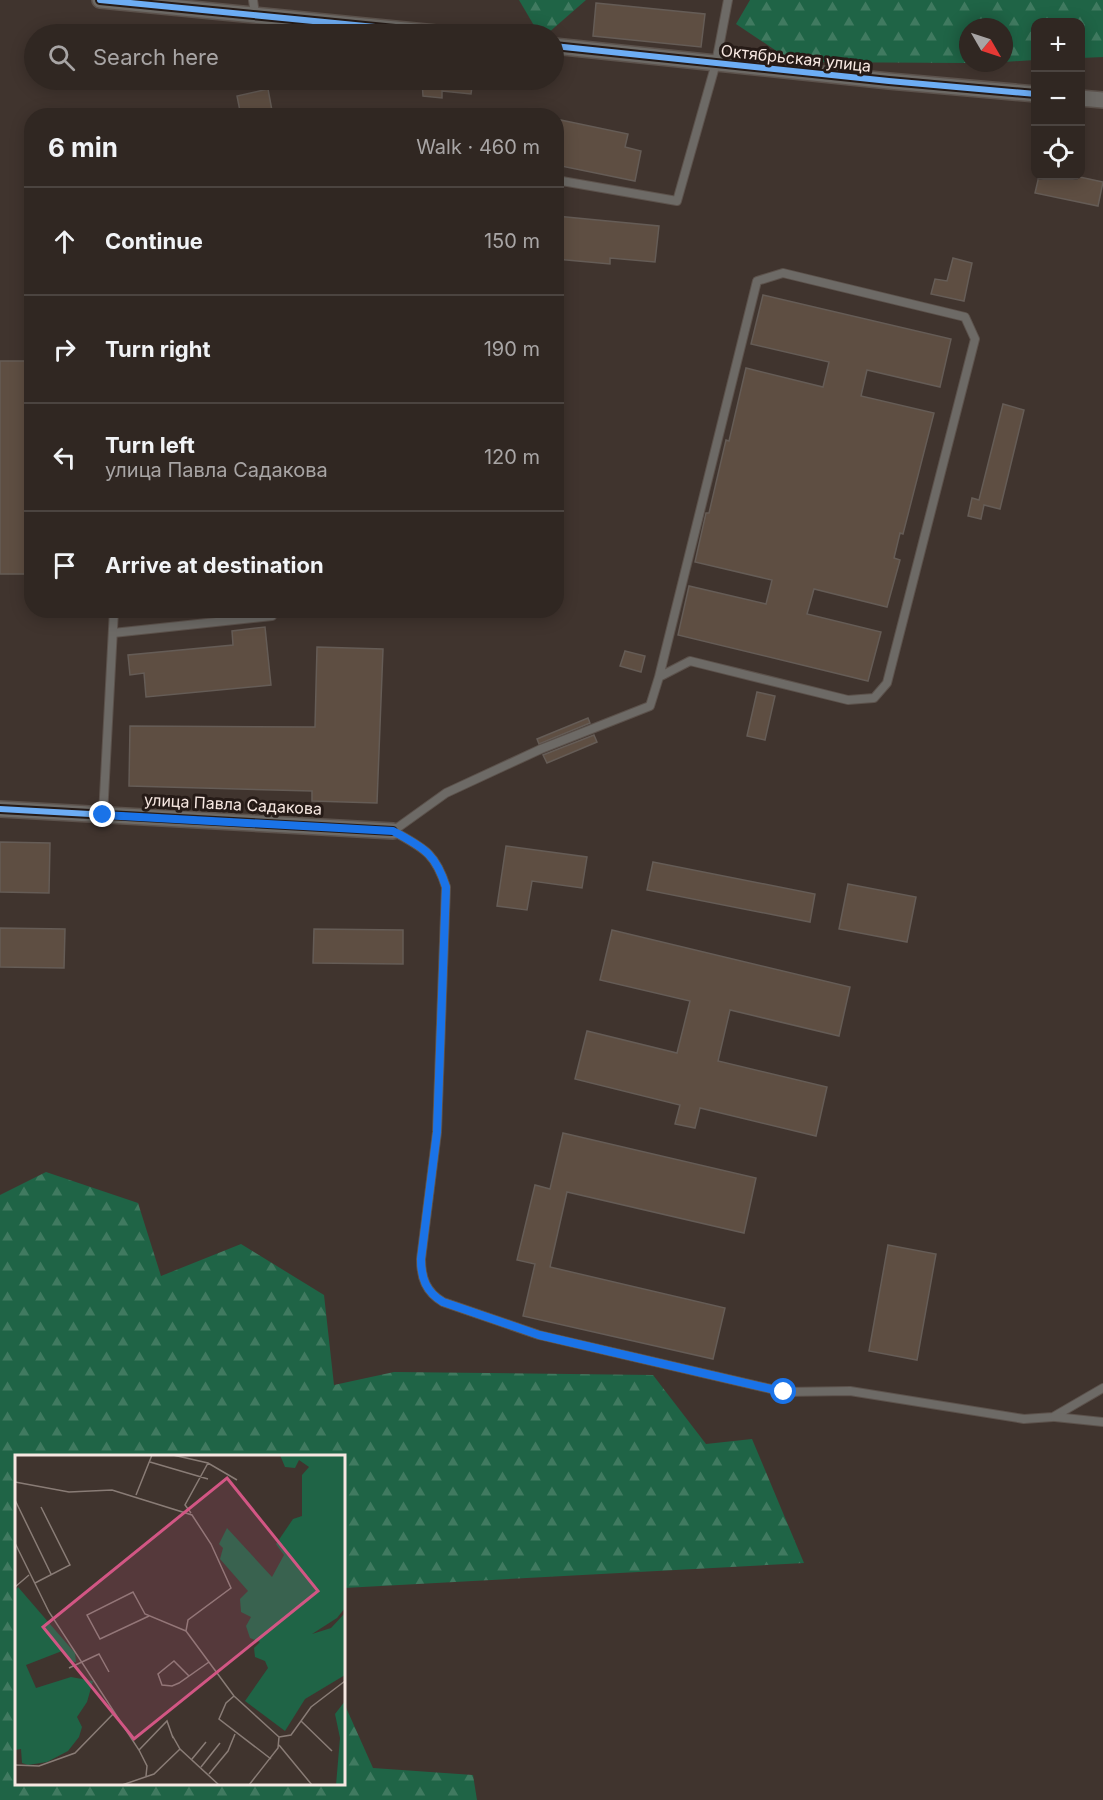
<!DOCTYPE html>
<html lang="en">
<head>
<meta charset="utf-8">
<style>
  :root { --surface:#302722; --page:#3c332f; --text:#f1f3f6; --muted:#a8a5a5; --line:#4b4440 }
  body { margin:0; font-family:Inter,sans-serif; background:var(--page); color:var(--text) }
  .controls { position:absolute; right:18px; top:18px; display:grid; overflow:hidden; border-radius:12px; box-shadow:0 3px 15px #0003 }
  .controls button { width:54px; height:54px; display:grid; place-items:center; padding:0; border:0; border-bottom:2px solid var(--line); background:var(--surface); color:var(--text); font:30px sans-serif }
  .compass { position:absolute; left:959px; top:18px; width:54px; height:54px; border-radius:50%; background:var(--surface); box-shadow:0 3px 15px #0003; rotate:129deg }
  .stop { position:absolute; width:18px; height:18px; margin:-14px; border:4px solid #1a73e8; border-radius:50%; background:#fff }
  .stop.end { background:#1a73e8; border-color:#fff; box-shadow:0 2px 6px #0008 }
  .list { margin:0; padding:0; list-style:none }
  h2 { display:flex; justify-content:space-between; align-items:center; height:78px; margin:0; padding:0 24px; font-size:26px }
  h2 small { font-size:20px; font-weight:400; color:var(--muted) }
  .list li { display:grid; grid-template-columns:39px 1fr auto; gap:18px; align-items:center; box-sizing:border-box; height:108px; padding:0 24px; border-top:2px solid var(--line) }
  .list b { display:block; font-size:22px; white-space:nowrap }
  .list p { margin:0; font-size:20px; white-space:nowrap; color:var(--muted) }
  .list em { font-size:20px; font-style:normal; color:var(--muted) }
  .icon { flex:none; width:33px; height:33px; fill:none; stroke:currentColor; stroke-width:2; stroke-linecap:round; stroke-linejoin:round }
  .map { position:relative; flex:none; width:1103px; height:1800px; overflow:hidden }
  .search { position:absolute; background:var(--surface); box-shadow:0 3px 15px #0003; left:24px; top:24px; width:540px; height:66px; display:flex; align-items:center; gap:15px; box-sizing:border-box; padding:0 21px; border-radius:33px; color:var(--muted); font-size:22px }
  .panel { position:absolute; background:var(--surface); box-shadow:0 3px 15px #0003; left:24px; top:108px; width:540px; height:510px; border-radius:24px }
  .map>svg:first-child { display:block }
  .forest { fill:url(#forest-firs) }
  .building { fill:#5e4e42; stroke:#655c56; stroke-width:1.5 }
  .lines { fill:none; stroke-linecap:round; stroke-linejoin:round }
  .service-casing { stroke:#5c524c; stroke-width:10 }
  .minor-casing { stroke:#5c524c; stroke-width:18 }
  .service { stroke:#6d6a66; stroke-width:8 }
  .minor { stroke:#6d6a66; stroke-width:15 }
  .cycleway-casing { stroke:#261b17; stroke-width:10 }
  .cycleway { stroke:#6dadf4; stroke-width:6 }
  .route { stroke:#1a73e8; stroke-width:8 }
  .labels { text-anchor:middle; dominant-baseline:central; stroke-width:6; stroke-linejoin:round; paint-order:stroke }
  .street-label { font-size:16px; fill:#f7e8e2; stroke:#261b17 }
  .inset-road { fill:none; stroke:#897c76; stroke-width:1.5 }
  .view { fill:#d25684; fill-opacity:0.15; stroke:#d25684; stroke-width:3 }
  .inset-edge { fill:none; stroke:#f7e8e2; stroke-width:3 }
</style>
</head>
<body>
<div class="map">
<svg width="1103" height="1800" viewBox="0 0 1103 1800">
  <defs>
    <pattern id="forest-firs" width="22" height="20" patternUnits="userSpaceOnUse" patternTransform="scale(1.5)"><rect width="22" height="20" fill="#1f6446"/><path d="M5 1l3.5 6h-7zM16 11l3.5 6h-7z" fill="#407a60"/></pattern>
  </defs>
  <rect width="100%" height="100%" fill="#40342e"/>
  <g class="forest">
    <path d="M 519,0 L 586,0 L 547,34 L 539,34 Z"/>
    <path d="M 750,0 L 1103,0 L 1103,57 L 1081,58 L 1080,22 L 1036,22 L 1035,60 L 1004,62 L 1004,27 L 968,27 L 968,63 L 975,63 L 972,63 L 793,62 L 736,24 Z"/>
    <path d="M 46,1172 L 138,1203 L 161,1276 L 241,1244 L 324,1295 L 334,1385 L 394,1372 L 653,1375 L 706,1444 L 752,1439 L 804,1563 L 344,1588 L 344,1456 L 16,1456 L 16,1784 L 344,1784 L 344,1703 L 373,1768 L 473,1775 L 477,1800 L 0,1800 L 0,1195 Z"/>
  </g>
  <g class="building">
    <path d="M 596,3 L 705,14 L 701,47 L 593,36 Z"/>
    <path d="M 422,80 L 473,80 L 471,94 L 442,91 L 442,98 L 423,96 Z"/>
    <path d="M 268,89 L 273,116 L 241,116 L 237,96 Z"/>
    <path d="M 556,119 L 628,134 L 625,147 L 641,151 L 635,181 L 556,165 Z"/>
    <path d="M 1039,176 L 1075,176 L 1103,182 L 1098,206 L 1035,193 Z"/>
    <path d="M 556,216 L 659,226 L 655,262 L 610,258 L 610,264 L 556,259 Z"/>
    <path d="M 953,258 L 972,263 L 964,301 L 931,294 L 935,279 L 947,281 Z"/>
    <path d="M 763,295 L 951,339 L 940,387 L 867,370 L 861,396 L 934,413 L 903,534 L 900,533 L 894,558 L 900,560 L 887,607 L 814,589 L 807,614 L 881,632 L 868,681 L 678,635 L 689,586 L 766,604 L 772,580 L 695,562 L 706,513 L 709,513 L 726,440 L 729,441 L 746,368 L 823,387 L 829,362 L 751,344 Z"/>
    <rect x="0" y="361" width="32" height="213"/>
    <path d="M 1003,404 L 1024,410 L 1000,509 L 984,505 L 981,519 L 968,516 L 972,498 L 979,500 Z"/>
    <path d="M 265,627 L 271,685 L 146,697 L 144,673 L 130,675 L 128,655 L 233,645 L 232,631 Z"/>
    <path d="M 317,647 L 383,649 L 377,803 L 312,801 L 312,791 L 129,786 L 130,726 L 315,727 Z"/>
    <path d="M 625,651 L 645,656 L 641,672 L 620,666 Z"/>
    <path d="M 757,692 L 775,696 L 765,740 L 747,736 Z"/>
    <path d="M 588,718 L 590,723 L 539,744 L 537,739 Z"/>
    <path d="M 594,735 L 597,742 L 547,763 L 543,755 Z"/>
    <path d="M 0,842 L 50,843 L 49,893 L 0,892 Z"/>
    <path d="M 506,846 L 587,857 L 582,888 L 532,881 L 527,910 L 497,906 Z"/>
    <path d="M 653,862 L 815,894 L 810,922 L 647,890 Z"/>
    <path d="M 848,884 L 916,897 L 907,942 L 839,929 Z"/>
    <path d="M 0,928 L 65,929 L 64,968 L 0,967 Z"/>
    <path d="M 314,929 L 403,930 L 403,964 L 313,963 Z"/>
    <path d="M 612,930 L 850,987 L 839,1036 L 730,1010 L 718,1061 L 827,1087 L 816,1136 L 700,1108 L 695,1128 L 675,1124 L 680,1105 L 575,1079 L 587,1031 L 677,1053 L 690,1001 L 600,980 Z"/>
    <path d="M 563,1133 L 756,1178 L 744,1233 L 567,1192 L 550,1267 L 725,1308 L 713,1359 L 523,1316 L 535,1264 L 517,1260 L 535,1185 L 550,1189 Z"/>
    <path d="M 888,1245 L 936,1254 L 917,1360 L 869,1351 Z"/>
  </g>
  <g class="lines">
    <defs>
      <g id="service">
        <path d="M 253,0 L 255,14"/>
        <path d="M 556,180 L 677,201 L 716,63 L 728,0"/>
        <path d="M 113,633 L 272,616 L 273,610"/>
        <path d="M 659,677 L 757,281 L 783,273 L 965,317 L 975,339 L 887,683 L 874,698 L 848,700 L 690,661 L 659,677 L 650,706 L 541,749 L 446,793 L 393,831 C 423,848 435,852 446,887 L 437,1132 L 421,1259 C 421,1278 426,1292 443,1302 L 539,1335 L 784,1392 L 850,1391 L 1024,1419 L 1053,1417 L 1103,1388"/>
        <path d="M 103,815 L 114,610"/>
        <path d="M 1055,1417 L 1103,1422"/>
      </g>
      <g id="minor">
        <path d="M 100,0 L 446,34"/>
        <path d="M 554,46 L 889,81 L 1036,94"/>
        <path d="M 1080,98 L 1103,100"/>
        <path d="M 0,809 L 393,831"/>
      </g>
    </defs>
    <use href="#service" class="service-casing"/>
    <use href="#minor" class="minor-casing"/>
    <use href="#service" class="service"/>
    <use href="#minor" class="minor"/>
    <defs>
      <g id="cycleway">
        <path d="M 100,0 L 446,34"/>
        <path d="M 554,46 L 889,81 L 1036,94"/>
        <path d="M 0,809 L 393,831"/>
      </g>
    </defs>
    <use href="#cycleway" class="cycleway-casing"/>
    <use href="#cycleway" class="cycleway"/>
  </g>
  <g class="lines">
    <path class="route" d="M 103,815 L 393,831 C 423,848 435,852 446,887 L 437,1132 L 421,1259 C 421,1278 426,1292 443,1302 L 539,1335 L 784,1392"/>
  </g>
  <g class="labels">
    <g class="street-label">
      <text transform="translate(796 58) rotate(6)">Октябрьская улица</text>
      <text transform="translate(233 804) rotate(3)">улица Павла Садакова</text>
    </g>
  </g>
  <g transform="translate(15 1455)">
    <rect width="330" height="330" fill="#40342e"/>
    <path d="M 265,0 L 330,0 L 330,153 L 322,163 L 297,179 L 316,173 L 330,158 L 330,220 L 290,244 L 270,276 L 230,246 L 253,213 L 250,206 L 240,202 L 239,193 L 245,187 L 235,183 L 231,171 L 236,162 L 226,157 L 225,144 L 233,136 L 205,104 L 208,93 L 204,89 L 212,73 L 257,122 L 269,100 L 261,89 L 278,64 L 287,61 L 287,20 L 294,12 L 284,5 L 280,13 L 270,12 ZM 3,132 L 60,198 L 61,207 L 55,208 L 47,196 L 11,210 L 21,233 L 56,222 L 78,226 L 72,247 L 62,262 L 67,272 L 64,282 L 53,296 L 32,307 L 13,310 L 7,308 L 6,294 L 0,295 L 0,136 ZM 330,246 L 330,330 L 321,330 L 325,283 L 320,259 Z" fill="#1f6446"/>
    <path class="inset-road" d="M 158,0 L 193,8 L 222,25M 135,7 L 193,24M 0,27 L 54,37 L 97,35 L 177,60 L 196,89 L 216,133 L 173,165 L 171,176M 121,40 L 137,0M 0,45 L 36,119M 176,58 L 170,50 L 193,8M 0,88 L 34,157 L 124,295 L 132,311 L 131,321M 20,128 L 55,110 L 26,52M 0,132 L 14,120M 134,161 L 85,184 L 72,160 L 118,137 L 130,159 L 171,176M 171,176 L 219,241 L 264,282 L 263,293 L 234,330M 54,213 L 84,199 L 94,217M 174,221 L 159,206 L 143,219 L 147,230 L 157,231 L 164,228 L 194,207M 219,241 L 211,248 L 204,264 L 256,304M 286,266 L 317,296M 157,280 L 165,294 L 204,330M 264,282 L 276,280 L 296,252 L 330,226M 264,290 L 297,330M 124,295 L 152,266 L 158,283M 177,304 L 191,287M 0,310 L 24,311 L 60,298 L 100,257M 186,312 L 205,288M 194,319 L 213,296 L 220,279M 107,330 L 139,319 L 165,294"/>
    <path class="view" d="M 212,23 L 303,136 L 119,284 L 28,172 Z"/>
    <rect width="330" height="330" class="inset-edge"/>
  </g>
</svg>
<div class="controls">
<button>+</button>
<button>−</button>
<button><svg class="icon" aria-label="locate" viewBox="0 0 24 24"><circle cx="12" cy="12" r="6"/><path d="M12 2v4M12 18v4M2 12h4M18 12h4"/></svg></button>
</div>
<svg class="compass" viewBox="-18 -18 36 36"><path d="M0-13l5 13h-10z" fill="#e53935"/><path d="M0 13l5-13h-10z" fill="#a8a5a5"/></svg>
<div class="stop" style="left:784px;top:1392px"></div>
<div class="stop end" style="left:103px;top:815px"></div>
<div class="search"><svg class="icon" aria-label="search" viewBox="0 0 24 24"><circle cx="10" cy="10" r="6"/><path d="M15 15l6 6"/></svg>Search here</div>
<section class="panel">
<h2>6 min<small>Walk · 460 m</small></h2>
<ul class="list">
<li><svg class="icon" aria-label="ahead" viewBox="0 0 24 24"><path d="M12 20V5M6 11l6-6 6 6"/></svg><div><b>Continue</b></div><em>150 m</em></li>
<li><svg class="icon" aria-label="right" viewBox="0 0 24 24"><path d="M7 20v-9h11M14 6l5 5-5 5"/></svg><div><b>Turn right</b></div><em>190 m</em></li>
<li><svg class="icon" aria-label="left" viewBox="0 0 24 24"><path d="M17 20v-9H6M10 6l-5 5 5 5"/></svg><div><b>Turn left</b><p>улица Павла Садакова</p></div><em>120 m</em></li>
<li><svg class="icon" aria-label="arrive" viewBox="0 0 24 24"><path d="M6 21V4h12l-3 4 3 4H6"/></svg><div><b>Arrive at destination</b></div></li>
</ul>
</section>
</div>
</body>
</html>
